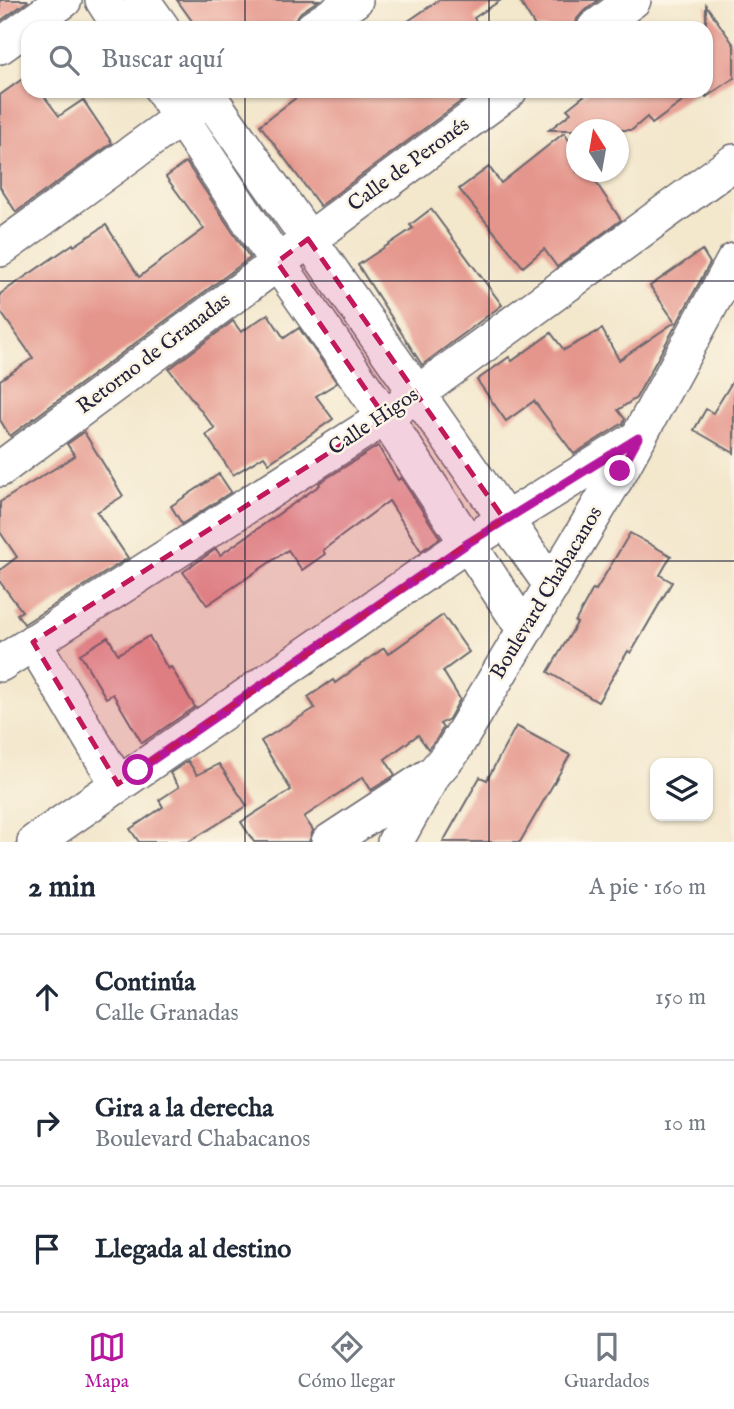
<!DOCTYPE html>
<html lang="es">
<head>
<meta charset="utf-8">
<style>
  :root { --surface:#fff; --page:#f2f2f3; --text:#1f2937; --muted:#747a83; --line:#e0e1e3; --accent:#b5179e }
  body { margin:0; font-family:"IM FELL English",serif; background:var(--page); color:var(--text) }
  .controls { position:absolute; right:21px; bottom:21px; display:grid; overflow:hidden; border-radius:14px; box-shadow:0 2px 5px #0004 }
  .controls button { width:63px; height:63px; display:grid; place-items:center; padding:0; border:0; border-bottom:2px solid var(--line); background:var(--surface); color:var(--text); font:35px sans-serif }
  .compass { position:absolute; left:566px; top:119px; width:63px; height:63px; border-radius:50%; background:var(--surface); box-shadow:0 2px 5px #0004; rotate:349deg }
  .stop { position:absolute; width:21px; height:21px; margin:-16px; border:5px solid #b5179e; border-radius:50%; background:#fff }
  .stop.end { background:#b5179e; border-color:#fff; box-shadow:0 2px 7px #0008 }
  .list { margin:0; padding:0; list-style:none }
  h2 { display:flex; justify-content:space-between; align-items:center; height:91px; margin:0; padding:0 28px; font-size:30px }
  h2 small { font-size:23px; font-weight:400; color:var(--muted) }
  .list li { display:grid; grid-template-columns:46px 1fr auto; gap:21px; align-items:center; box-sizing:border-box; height:126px; padding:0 28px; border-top:2px solid var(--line) }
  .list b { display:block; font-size:26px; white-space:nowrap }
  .list p { margin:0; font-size:23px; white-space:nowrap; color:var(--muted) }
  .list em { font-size:23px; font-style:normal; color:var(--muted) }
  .icon { flex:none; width:38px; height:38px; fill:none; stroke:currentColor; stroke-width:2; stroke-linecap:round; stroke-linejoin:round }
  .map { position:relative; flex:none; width:734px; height:842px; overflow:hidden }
  .search { position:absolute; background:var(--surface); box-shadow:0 2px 5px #0004; left:21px; right:21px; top:21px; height:77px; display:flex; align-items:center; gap:18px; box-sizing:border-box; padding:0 24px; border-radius:21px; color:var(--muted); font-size:26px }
  .sheet { height:469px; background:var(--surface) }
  nav { display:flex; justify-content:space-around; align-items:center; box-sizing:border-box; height:98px; border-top:2px solid var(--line); background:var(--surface); font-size:19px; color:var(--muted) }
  nav a { display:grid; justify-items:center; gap:4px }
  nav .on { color:var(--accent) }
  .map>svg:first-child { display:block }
  .building { fill:#e5968c }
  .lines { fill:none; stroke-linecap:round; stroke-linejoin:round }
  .minor-casing { stroke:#6b676e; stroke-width:38 }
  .minor { stroke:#fff; stroke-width:35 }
  .route { stroke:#b5179e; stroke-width:9 }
  .marked { fill:#c2185b; fill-opacity:0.2; stroke:#c2185b; stroke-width:5; stroke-dasharray:14 9; stroke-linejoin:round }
  .grid { fill:none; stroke:#22223b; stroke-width:2; stroke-opacity:0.55 }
  .labels { text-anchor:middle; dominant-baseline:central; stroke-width:5; stroke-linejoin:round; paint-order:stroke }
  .street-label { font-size:21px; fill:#22223b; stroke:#fcf5e5 }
</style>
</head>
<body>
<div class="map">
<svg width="734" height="842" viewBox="0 0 734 842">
  <rect width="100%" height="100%" fill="#fcf5e5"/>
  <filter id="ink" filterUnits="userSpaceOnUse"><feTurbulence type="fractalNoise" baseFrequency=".0143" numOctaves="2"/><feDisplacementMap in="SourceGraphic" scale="14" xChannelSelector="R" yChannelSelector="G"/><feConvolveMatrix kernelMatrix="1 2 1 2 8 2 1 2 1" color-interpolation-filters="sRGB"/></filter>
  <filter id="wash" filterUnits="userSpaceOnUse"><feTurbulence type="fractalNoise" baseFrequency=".00686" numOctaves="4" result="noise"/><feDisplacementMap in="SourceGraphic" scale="28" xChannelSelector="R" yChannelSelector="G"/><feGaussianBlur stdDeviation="1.57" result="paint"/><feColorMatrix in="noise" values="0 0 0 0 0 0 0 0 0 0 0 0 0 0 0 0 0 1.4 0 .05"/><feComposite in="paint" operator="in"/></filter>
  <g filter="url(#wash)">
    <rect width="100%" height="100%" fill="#f3e7cc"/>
    <g id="blocks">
      <g class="building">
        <path d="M 0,0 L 27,0 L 28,1 L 0,21 Z"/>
        <path d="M 177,0 L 319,0 L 301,12 L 295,20 L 293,28 L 197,28 Z"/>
        <path d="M 439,0 L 501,0 L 474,18 L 480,28 L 398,28 Z"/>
        <path d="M 519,0 L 599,0 L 583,12 L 577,19 L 575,28 L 536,28 Z"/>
        <path d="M 706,5 L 734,45 L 734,78 L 706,97 Z"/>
        <path d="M 28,75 L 28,91 L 40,91 L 59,116 L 83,100 L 112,143 L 16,212 L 0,187 L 0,95 Z"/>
        <path d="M 305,91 L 475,91 L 320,206 L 260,125 Z"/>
        <path d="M 590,91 L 697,91 L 652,124 L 647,117 L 632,130 L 549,130 L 571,113 L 567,109 Z"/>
        <path d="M 564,133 L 577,152 L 577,172 L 589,172 L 621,220 L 557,267 L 544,249 L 523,267 L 459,189 L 489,167 L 501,183 Z"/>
        <path d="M 186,162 L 250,258 L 10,436 L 0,420 L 0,380 L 33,358 L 0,311 L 0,294 L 73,244 L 74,246 L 106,225 L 139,277 L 204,229 L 166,177 Z"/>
        <path d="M 431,209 L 502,305 L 422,365 L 358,265 L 413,228 L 410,225 Z"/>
        <path d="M 702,250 L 710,263 L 636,398 L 618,410 L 625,419 L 623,423 L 574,454 L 534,401 L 506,421 L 477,380 L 509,357 L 512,361 L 551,333 L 564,350 L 602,329 L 619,360 L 675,322 L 650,286 Z"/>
        <path d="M 268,314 L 284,338 L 299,328 L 337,383 L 316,396 L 333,419 L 269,463 L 264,456 L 233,475 L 206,435 L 215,429 L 169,369 L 233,321 L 241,332 Z"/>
        <path d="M 734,379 L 734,453 L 694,430 L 706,409 L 713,413 Z"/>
        <path d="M 84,432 L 123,496 L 97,512 L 128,558 L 24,624 L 17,614 L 22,611 L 0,582 L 0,570 L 17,557 L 0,532 L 0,502 L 75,456 L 67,444 Z"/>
        <path d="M 378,446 L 398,480 L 401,478 L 440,538 L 421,551 L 389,501 L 323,550 L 325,554 L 302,570 L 288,550 L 207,605 L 183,572 L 216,549 L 220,555 L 320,485 L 319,483 Z"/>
        <path d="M 219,474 L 231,492 L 182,524 L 171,506 Z"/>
        <path d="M 630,533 L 671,556 L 660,575 L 672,582 L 631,653 L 628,651 L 598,702 L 548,672 L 577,623 L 575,622 L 593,589 L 596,590 Z"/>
        <path d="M 443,615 L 469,652 L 443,671 L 460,699 L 449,719 L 440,724 L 443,728 L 436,740 L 428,749 L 418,735 L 385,759 L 395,775 L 371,790 L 363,777 L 304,817 L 313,830 L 309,842 L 254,842 L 241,822 L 291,790 L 261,741 L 315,708 L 308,697 L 333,680 L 335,683 L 384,648 L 388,654 Z"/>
        <path d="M 149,636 L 168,669 L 171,667 L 195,707 L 142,743 L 113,694 L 106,698 L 80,654 L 108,637 L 118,654 Z"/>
        <path d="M 516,726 L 570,755 L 520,842 L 443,842 L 480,777 L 487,780 Z"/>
        <path d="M 188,761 L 197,775 L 219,764 L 247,806 L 188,842 L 139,842 L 130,829 L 163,807 L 159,800 L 179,787 L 170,773 Z"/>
      </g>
    </g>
  </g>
  <g filter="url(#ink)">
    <use href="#blocks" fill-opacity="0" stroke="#6b676e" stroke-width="2"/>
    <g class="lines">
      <defs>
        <g id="minor">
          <path d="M 103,0 L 121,28"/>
          <path d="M 142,0 L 162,28"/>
          <path d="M 313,28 L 355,0"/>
          <path d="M 595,28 L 633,0"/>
          <path d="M 0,46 L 64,0"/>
          <path d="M 163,91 L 277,262 L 385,417 L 524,629"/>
          <path d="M 205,91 L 552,586"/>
          <path d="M 0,249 L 198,105"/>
          <path d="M 0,469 L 509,91"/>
          <path d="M 33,642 L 118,784"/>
          <path d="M 0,664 L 385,417 L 734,162"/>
          <path d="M 35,842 L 468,543 L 638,438"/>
          <path d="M 329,842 L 434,773 L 452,752 L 620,471 L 734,261"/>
          <path d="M 395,842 L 431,778"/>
        </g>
      </defs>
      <use href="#minor" class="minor-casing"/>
      <use href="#minor" class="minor"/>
    </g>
  </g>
  <g class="lines" filter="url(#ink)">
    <path class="route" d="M 138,770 L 468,543 L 638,438 L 620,471"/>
  </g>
  <path class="marked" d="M 308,239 L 504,519 L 118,784 L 33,642 L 385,417 L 277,262 Z"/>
  <path class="grid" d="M 245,0 L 245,28M 489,0 L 489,28M 245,91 L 245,842M 489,91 L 489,842M 0,281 L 734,281M 0,561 L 734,561"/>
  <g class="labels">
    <g class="street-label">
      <text transform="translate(409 165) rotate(-36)">Calle de Peronés</text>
      <text transform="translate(154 354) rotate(-37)">Retorno de Granadas</text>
      <text transform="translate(374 422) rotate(-34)">Calle Higos</text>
      <text transform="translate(547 593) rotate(-59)">Boulevard Chabacanos</text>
    </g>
  </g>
</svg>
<div class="controls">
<button><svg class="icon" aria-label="layers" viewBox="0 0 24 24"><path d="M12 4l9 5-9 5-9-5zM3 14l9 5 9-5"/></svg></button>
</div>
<svg class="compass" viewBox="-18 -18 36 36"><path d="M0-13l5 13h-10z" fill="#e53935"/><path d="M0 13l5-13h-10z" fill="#747a83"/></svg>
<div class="stop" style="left:138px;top:770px"></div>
<div class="stop end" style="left:620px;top:471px"></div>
<div class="search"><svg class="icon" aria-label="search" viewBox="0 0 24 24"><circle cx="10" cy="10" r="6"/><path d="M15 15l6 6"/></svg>Buscar aquí</div>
</div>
<section class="sheet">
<h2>2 min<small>A pie · 160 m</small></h2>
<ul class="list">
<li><svg class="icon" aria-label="ahead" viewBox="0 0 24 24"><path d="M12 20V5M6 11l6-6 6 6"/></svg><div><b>Continúa</b><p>Calle Granadas</p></div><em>150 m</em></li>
<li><svg class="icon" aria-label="right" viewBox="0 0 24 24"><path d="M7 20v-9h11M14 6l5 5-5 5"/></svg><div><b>Gira a la derecha</b><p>Boulevard Chabacanos</p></div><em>10 m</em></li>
<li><svg class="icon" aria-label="arrive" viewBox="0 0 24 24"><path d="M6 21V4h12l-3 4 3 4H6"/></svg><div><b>Llegada al destino</b></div></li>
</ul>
</section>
<nav>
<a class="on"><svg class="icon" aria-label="map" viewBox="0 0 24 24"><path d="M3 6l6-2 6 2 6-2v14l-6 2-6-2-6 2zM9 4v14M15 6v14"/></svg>Mapa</a>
<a><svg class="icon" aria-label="directions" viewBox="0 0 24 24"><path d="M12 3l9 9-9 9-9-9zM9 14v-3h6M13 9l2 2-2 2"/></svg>Cómo llegar</a>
<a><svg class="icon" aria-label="saved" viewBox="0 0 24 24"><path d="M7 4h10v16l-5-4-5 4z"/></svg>Guardados</a>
</nav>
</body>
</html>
